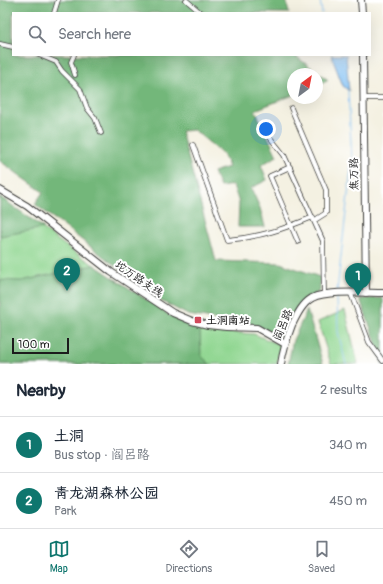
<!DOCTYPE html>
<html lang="en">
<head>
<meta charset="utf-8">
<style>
  :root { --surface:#fff; --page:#f2f2f3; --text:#1f2937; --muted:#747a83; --line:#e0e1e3; --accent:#0f766e }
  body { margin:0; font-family:Pangolin,"LXGW WenKai TC",sans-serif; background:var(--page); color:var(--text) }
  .compass { position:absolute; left:287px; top:68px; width:36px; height:36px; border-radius:50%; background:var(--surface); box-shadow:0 4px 16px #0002; rotate:32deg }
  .scale { position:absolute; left:12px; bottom:10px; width:57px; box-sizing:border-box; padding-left:4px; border:2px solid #1c1c1c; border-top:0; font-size:11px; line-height:14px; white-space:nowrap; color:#1c1c1c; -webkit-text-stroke:3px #fff; paint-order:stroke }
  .you { position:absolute; left:266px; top:129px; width:14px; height:14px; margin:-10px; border:3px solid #fff; border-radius:50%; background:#1a73e8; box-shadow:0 0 0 6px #1a73e833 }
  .badge { display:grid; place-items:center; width:26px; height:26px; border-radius:50%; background:var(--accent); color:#fff; font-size:13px; font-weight:700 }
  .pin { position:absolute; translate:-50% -33px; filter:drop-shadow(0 1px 2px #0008) }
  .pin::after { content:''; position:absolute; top:21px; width:14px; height:12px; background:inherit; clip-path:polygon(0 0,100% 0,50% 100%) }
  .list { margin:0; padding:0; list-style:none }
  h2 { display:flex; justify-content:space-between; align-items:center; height:52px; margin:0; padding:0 16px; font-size:17px }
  h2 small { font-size:13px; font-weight:400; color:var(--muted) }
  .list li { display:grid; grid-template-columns:26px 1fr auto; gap:12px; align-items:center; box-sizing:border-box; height:56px; padding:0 16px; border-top:1px solid var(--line) }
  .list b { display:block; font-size:15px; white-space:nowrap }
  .list p { margin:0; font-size:13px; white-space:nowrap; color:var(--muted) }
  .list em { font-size:13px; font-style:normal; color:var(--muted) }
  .icon { flex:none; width:22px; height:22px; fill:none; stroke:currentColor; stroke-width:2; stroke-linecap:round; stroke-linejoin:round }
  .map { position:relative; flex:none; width:383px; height:364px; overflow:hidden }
  .search { position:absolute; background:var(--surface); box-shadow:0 4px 16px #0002; left:12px; right:12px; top:12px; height:44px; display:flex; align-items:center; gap:10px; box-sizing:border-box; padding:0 14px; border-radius:0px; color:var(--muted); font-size:15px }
  .sheet { height:164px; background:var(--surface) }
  nav { display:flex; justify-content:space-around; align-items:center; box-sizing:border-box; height:56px; border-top:1px solid var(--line); background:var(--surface); font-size:11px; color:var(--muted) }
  nav a { display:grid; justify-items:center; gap:2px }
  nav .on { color:var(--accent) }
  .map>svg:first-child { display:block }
  .green { fill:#8fd690; stroke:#567956 }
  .forest { fill:#73b77a; stroke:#486a4b }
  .water { fill:#7ebef3; stroke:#4d6d88 }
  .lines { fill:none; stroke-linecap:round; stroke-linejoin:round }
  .stream { stroke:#7ebef3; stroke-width:1 }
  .minor-casing { stroke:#3c3c3a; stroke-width:5.5 }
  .secondary-casing { stroke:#3c3c3a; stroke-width:8 }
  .minor { stroke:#fff; stroke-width:4 }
  .secondary { stroke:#fff; stroke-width:6 }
  .poi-dot { fill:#d1495b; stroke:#fff; stroke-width:1.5 }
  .labels { text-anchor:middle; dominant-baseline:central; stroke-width:4; stroke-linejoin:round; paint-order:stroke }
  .street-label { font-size:11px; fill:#1c1c1c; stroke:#fff }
  .poi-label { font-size:11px; font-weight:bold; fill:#1c1c1c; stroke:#fff; text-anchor:start }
</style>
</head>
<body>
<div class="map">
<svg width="383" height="364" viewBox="0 0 383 364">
  <rect width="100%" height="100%" fill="#fff"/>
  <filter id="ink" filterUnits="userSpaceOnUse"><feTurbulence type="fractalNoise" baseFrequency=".025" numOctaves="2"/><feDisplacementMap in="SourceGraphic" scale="8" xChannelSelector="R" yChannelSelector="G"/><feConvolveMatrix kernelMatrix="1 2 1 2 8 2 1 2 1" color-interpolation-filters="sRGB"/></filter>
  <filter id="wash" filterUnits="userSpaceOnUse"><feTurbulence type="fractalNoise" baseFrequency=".012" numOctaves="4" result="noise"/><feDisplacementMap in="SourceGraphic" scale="16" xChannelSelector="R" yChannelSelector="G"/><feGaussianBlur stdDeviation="0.9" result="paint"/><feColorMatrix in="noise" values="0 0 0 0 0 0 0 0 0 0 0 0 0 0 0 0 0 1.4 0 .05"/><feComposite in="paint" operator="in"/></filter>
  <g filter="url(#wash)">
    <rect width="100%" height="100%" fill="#f4f1e2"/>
    <g class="green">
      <path d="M 0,197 L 70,249 L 174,318 L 212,331 L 254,334 L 280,345 L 277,364 L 0,364 Z"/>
      <path d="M 345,310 L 358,364 L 331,364 L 318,322 Z"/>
    </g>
    <g class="forest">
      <path d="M 0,0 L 286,0 L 289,13 L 13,13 L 13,55 L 294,55 L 328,80 L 317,85 L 317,74 L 293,74 L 293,95 L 255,110 L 277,156 L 261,165 L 267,180 L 251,188 L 260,208 L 265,227 L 238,227 L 239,203 L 233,185 L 220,187 L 213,172 L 229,167 L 223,154 L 194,130 L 181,131 L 216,261 L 280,263 L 320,277 L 320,291 C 296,305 294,313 284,337 L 255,326 L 188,315 L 161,301 L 35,204 L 43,192 L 0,161 Z"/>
      <path d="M 0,197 L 44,228 L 0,236 Z"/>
      <path d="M 94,265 L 174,318 L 200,327 L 201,356 L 210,364 L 0,364 L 0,280 L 21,281 Z"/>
      <path d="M 383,298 L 383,364 L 382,364 L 375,340 L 360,299 Z"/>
      <path d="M 307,310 L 323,364 L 288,364 L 293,340 Z"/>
    </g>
    <path class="water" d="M 331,55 L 346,55 L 349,91 L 343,86 Z"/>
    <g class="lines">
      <g class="stream">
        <path d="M 320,0 L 322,13"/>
        <path d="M 337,291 L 352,160 L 348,91"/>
        <path d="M 337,296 L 338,332 L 346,364"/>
      </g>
    </g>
  </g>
  <g filter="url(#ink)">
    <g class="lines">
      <defs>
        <g id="minor">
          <path d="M 186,0 L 201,13"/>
          <path d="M 54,13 L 58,0"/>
          <path d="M 0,44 L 13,47"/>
          <path d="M 39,55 L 56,62 L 62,71 L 80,89 L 87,108 L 95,118 L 101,133"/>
          <path d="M 74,55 L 71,62 L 75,75"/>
          <path d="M 363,98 L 383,98"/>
          <path d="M 291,108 L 326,190 L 326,213 L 315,220"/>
          <path d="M 268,135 L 284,155 L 323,241 L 324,294"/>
          <path d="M 193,145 L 227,240 C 260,237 284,229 313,217"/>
          <path d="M 290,167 L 270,176 L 298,242"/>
          <path d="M 351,294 L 369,342 L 383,361"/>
        </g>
        <g id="secondary">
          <path d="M 361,0 L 362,13"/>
          <path d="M 363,55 L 366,293"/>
          <path d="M 0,190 L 27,206 L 111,272 L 173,313 L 192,321 L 208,325 L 226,327 L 257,328 L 285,344"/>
          <path d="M 281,364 C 283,351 287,338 292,325 C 297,315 302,304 312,298 C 327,290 365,293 383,293"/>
        </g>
      </defs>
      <use href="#minor" class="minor-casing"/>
      <use href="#secondary" class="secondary-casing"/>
      <use href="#minor" class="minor"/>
      <use href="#secondary" class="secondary"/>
    </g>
  </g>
  <rect class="poi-dot" x="194" y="316" width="8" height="8" rx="2"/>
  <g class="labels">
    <g class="street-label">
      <text transform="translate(354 174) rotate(-91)">焦万路</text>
      <text transform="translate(139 279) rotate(34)">坨万路支线</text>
      <text transform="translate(283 325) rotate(-67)">阎吕路</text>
    </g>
    <g class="poi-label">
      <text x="206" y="320">土洞南站</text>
    </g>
  </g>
</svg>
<svg class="compass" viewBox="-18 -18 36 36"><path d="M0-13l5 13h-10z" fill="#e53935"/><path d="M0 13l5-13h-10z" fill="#747a83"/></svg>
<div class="scale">100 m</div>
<div class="you"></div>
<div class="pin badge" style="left:358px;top:296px">1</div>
<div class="pin badge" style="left:67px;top:291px">2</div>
<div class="search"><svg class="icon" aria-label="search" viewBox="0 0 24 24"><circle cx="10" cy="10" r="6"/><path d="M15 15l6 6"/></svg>Search here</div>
</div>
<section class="sheet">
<h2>Nearby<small>2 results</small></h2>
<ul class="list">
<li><span class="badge">1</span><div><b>土洞</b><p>Bus stop · 阎吕路</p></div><em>340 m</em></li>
<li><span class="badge">2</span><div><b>青龙湖森林公园</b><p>Park</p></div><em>450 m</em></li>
</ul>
</section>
<nav>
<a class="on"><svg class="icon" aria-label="map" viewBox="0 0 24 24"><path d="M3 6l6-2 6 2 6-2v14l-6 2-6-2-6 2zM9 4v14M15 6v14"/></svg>Map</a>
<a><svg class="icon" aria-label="directions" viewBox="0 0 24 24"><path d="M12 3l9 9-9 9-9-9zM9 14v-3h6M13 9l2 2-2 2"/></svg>Directions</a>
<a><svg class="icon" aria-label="saved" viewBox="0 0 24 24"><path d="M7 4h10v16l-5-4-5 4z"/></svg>Saved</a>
</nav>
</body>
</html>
